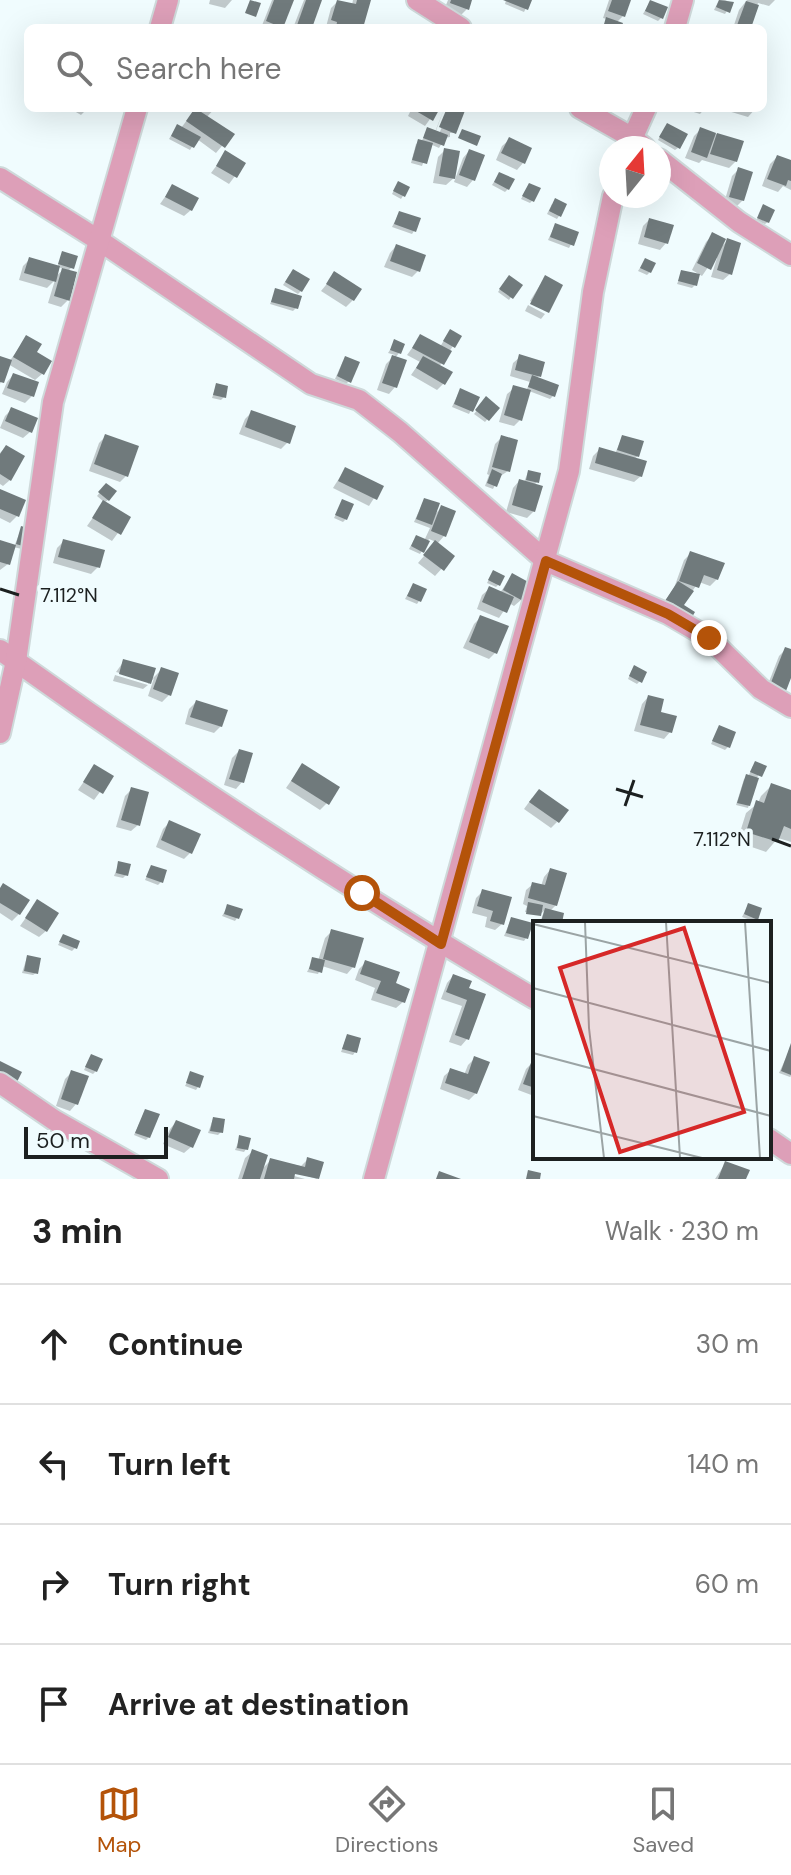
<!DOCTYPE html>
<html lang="en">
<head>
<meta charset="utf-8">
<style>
  :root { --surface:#fff; --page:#f6f6f6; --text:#222; --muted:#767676; --line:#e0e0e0; --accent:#b45309 }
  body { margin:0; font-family:"DM Sans",sans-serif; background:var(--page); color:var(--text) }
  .compass { position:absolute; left:599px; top:136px; width:72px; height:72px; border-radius:50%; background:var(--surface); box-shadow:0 8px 32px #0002; rotate:18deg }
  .scale { position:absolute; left:24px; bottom:20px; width:144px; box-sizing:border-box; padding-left:8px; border:4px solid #1c2020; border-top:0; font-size:22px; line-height:28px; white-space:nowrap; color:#1c2020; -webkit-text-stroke:6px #f0fcfe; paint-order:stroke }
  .stop { position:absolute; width:24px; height:24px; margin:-18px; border:6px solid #b45309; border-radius:50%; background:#fff }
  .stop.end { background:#b45309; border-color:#fff; box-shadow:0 2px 8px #0008 }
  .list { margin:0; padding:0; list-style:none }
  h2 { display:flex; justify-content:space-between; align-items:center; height:104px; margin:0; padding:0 32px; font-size:34px }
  h2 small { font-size:26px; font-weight:400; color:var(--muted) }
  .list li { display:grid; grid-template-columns:52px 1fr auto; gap:24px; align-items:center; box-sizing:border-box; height:120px; padding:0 32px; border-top:2px solid var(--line) }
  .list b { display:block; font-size:30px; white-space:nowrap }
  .list em { font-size:26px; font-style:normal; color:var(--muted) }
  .icon { flex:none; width:44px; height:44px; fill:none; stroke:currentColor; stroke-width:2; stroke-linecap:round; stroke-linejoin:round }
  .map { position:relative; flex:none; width:791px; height:1179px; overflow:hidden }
  .search { position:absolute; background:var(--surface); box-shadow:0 8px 32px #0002; left:24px; right:24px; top:24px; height:88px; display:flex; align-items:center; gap:20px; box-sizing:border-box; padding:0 28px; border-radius:12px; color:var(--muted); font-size:30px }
  .sheet { height:584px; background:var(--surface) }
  nav { display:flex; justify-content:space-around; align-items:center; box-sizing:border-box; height:112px; border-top:2px solid var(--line); background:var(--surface); font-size:22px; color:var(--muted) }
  nav a { display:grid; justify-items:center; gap:4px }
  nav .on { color:var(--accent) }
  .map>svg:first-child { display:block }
  .shadow { fill:#0003; fill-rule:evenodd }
  .building { fill:#707a7c }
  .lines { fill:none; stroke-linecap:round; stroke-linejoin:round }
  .minor-casing { stroke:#ced9da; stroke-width:24 }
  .minor { stroke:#dd9fb8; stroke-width:20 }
  .route { stroke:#b45309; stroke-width:10 }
  .ticks { fill:none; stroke:#1c2020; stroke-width:3 }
  .inset-road { fill:none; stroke:#9ba4a5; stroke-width:2 }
  .view { fill:#d62828; fill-opacity:0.15; stroke:#d62828; stroke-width:4 }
  .inset-edge { fill:none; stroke:#1c2020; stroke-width:4 }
  .ticks-label { font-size:20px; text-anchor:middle; fill:#1c2020; stroke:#f0fcfe; stroke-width:7; stroke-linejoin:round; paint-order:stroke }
</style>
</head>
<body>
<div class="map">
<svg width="791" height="1179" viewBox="0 0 791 1179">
  <rect width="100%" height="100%" fill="#f0fcfe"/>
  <g class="shadow">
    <path d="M 210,0 L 232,0 L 225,8 L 209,4 Z"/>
    <path d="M 272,0 L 292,0 L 280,28 L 261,28 Z"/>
    <path d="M 304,0 L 320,0 L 310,28 L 293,28 Z"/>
    <path d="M 353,0 L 369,0 L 361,28 L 326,27 L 331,8 L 338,1 L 352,5 Z"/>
    <path d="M 448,0 L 470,0 L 467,9 L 461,15 L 444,10 Z"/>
    <path d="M 506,0 L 530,0 L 524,12 L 505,4 Z"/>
    <path d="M 609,0 L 629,0 L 623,16 L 616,23 L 619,28 L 602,28 L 607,19 L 603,18 Z"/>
    <path d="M 725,0 L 732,3 L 725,14 L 714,10 L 719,0 Z"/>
    <path d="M 747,0 L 775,0 L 769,6 L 758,3 L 749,28 L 733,28 L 739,10 Z"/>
    <path d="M 650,2 L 661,18 L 658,21 L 643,14 Z"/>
    <path d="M 69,108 L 88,108 L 81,115 Z"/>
    <path d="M 189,108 L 215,108 L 207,117 L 232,134 L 216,153 L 197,139 L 190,150 L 169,139 L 175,129 L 181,128 L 194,111 Z"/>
    <path d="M 412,108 L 438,108 L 425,126 L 408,116 Z"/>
    <path d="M 445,108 L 462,108 L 454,133 L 450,133 L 450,137 L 445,138 L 439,148 L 430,144 L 422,166 L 411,163 L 416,144 L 421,142 L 428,130 L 435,132 L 444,109 L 434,136 L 438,137 L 449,108 Z"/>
    <path d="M 681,108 L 705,108 L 700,114 Z"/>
    <path d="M 729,108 L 756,108 L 748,117 L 728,111 Z"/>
    <path d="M 665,128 L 678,148 L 675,150 L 658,140 Z"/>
    <path d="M 701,129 L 742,142 L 736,161 L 729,168 L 702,160 L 699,163 L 685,158 L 694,136 Z"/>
    <path d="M 509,140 L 523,163 L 517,170 L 496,160 L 502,146 Z"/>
    <path d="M 445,150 L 455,177 L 446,185 L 433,183 L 438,157 Z"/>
    <path d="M 469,151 L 473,180 L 467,187 L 454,182 L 463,158 Z"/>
    <path d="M 226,153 L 244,164 L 229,184 L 211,173 Z"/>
    <path d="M 777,157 L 791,163 L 791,190 L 783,186 L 778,192 L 762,186 L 770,164 Z"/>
    <path d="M 739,169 L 743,200 L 736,207 L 724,203 L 732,176 Z"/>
    <path d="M 499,174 L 508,189 L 505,192 L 492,185 Z"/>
    <path d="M 396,186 L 403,196 L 401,199 L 392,194 Z"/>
    <path d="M 172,187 L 191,210 L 184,216 L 160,204 Z"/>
    <path d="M 527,188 L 532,201 L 530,203 L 521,199 Z"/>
    <path d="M 552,204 L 559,216 L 557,219 L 547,214 Z"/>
    <path d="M 763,207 L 768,222 L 765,224 L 756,221 Z"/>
    <path d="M 399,213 L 414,231 L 412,234 L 392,227 Z"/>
    <path d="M 649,220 L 666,243 L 660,250 L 638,244 L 643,226 Z"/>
    <path d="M 555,225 L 577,233 L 569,248 L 548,240 Z"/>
    <path d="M 713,235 L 720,248 L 727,241 L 730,274 L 723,280 L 711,277 L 717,258 L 715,257 L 702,276 L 692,270 L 706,242 Z"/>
    <path d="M 396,246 L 418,271 L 412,277 L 384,267 L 390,253 Z"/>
    <path d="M 63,254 L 72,267 L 67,272 L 68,300 L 61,307 L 48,303 L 55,280 L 47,288 L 19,280 L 23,266 L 30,259 L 57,267 ZM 58,267 L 64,269 L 54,278 Z"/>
    <path d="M 645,260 L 650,272 L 647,275 L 638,271 Z"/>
    <path d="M 682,272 L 695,285 L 692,288 L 677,284 Z"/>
    <path d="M 290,274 L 301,291 L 298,294 L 283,285 Z"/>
    <path d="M 335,274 L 353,300 L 346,307 L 321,291 Z"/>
    <path d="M 545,277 L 548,311 L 530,301 Z"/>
    <path d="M 506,280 L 511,297 L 509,300 L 498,292 Z"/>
    <path d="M 276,290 L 296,308 L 293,311 L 270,304 Z"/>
    <path d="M 528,305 L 545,314 L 541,319 L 525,311 Z"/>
    <path d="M 447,335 L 459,337 L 439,367 L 444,383 L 437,390 L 411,375 L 420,362 L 407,355 L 421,336 L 440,347 Z"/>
    <path d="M 26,338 L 42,374 L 35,380 L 8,364 L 0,384 L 0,358 L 9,362 Z"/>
    <path d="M 395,342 L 399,353 L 395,358 L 395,387 L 389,394 L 377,390 L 386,364 L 395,355 L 388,353 Z"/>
    <path d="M 520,357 L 539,376 L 536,379 L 553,396 L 550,399 L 529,391 L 520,420 L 514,426 L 499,422 L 507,394 L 514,388 L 526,391 L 530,382 L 510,376 L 513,363 Z"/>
    <path d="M 343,361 L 349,381 L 346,384 L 335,379 Z"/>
    <path d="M 13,375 L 32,396 L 25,403 L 2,394 L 7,382 Z"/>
    <path d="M 216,386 L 224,397 L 221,400 L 212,398 Z"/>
    <path d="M 458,394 L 477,398 L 469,414 L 452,407 Z"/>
    <path d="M 486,399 L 497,408 L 485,422 L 474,414 Z"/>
    <path d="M 12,409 L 30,432 L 23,438 L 0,428 L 5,416 Z"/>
    <path d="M 252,412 L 288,442 L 281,449 L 239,434 L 245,419 Z"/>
    <path d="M 106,436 L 126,476 L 120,482 L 89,471 L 99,443 Z"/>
    <path d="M 622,437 L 638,456 L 634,459 L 641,476 L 634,482 L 589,469 L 593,456 L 600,449 L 615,454 Z"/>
    <path d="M 501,438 L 508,471 L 499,477 L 493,489 L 485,486 L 489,475 L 487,474 L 495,444 Z"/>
    <path d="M 6,447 L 10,480 L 3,486 L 0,484 L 0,453 Z"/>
    <path d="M 345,469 L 381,487 L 369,506 L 333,488 Z"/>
    <path d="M 528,472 L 537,482 L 534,485 L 534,511 L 527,518 L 506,512 L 513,488 L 519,481 L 524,482 Z"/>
    <path d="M 106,485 L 108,500 L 104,503 L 129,518 L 112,541 L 87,526 L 104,502 L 97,496 Z"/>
    <path d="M 0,491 L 17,516 L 10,523 L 0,518 Z"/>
    <path d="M 424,500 L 434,515 L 442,507 L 444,536 L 437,544 L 453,556 L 435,576 L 418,563 L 436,542 L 429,539 L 420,554 L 409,549 L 414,540 L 424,541 L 430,528 L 414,522 Z"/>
    <path d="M 343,501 L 346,519 L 343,522 L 334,518 Z"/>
    <path d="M 21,529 L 25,546 L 22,549 L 13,547 L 8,564 L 0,570 L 0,543 L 14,547 Z"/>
    <path d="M 64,541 L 98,567 L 91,574 L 53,563 L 57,548 Z"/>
    <path d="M 691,553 L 717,579 L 710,586 L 699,582 L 681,606 L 656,614 L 674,588 L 684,560 Z"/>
    <path d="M 491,575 L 498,585 L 496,587 L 487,583 Z"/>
    <path d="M 512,575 L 521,600 L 514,606 L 509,603 L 499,618 L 477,609 L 482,595 L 489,589 L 500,593 Z"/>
    <path d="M 413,585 L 419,601 L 417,604 L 405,599 Z"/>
    <path d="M 481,617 L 495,653 L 489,659 L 463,648 L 474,624 Z"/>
    <path d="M 786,649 L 791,651 L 791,673 L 784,690 L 778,697 L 765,692 L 779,656 Z"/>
    <path d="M 124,661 L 150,681 L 162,669 L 169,695 L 162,702 L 148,696 L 154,678 L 148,684 L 148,681 L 116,672 Z"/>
    <path d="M 632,670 L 640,681 L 637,684 L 628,679 Z"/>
    <path d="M 115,675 L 148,685 L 143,689 L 113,681 Z"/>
    <path d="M 648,697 L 670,732 L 664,739 L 634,731 L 642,704 Z"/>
    <path d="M 196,702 L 221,726 L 214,733 L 185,724 L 189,709 Z"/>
    <path d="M 719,727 L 728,747 L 725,750 L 711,744 Z"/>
    <path d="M 239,751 L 242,782 L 236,789 L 224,785 L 232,758 Z"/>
    <path d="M 302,765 L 327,803 L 320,810 L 286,788 Z"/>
    <path d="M 753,766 L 764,767 L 756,779 L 748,808 L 736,805 L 744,779 L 748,777 Z"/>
    <path d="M 94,767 L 111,777 L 94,800 L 78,790 Z"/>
    <path d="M 771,786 L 791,792 L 791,842 L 778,838 L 766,852 L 737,842 L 746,813 L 758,803 L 761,796 Z"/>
    <path d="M 132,789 L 138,825 L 131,831 L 116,827 L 125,796 Z"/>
    <path d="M 532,798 L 557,822 L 551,828 L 524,809 Z"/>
    <path d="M 170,822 L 191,852 L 184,859 L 156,847 L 163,829 Z"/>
    <path d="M 119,863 L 126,875 L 123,878 L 114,876 Z"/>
    <path d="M 151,867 L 161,882 L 158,885 L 145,880 Z"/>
    <path d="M 550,870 L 556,905 L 550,911 L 562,914 L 560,923 L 540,923 L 544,911 L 539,915 L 525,912 L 527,906 L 523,904 L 526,890 L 533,884 L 541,886 L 544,877 Z"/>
    <path d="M 0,889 L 19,914 L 12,921 L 0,913 Z"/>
    <path d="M 483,891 L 502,924 L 495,930 L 485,927 L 487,917 L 472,913 L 476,898 Z"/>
    <path d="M 37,902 L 46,931 L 39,937 L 20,926 Z"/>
    <path d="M 748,905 L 756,919 L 753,921 L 742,917 Z"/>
    <path d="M 228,906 L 237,918 L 235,921 L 222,916 Z"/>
    <path d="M 511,919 L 526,938 L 524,941 L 504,936 Z"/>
    <path d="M 332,931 L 353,967 L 347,974 L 322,966 L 318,974 L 307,972 L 313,960 L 318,961 L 325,938 Z"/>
    <path d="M 63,936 L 75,948 L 72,951 L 58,945 Z"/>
    <path d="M 27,957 L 36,973 L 33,975 L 22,973 Z"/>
    <path d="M 366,962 L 393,985 L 403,1002 L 396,1008 L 371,1000 L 375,988 L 355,980 L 359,969 Z"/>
    <path d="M 453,976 L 467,990 L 483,996 L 467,1039 L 461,1046 L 449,1042 L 462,1006 L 441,999 L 447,983 Z"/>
    <path d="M 347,1036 L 355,1052 L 353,1055 L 341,1052 Z"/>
    <path d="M 790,1049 L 791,1076 L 790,1077 L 779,1073 Z"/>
    <path d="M 91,1056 L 96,1071 L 93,1074 L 84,1070 Z"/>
    <path d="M 475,1058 L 476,1093 L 469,1100 L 440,1089 L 444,1076 L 451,1070 L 464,1075 L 468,1065 Z"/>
    <path d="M 533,1062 L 535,1063 L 534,1096 L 518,1090 L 526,1069 Z"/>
    <path d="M 72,1072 L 76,1104 L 70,1111 L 56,1106 L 65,1079 Z"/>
    <path d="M 191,1074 L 198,1087 L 196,1090 L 185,1086 Z"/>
    <path d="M 145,1111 L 149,1137 L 146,1140 L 134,1135 Z"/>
    <path d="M 213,1119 L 221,1132 L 218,1135 L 208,1133 Z"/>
    <path d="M 176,1122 L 191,1147 L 184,1153 L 163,1144 L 170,1129 Z"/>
    <path d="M 240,1138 L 246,1149 L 244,1152 L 235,1150 Z"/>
    <path d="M 252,1152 L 261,1170 L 271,1160 L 301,1166 L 308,1159 L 322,1163 L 317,1179 L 288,1170 L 287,1174 L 305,1179 L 238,1179 L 245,1158 Z"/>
    <path d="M 725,1164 L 744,1179 L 715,1179 Z"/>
  </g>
  <g class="building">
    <path d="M 250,0 L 261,3 L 256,17 L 245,13 Z"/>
    <path d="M 274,0 L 294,0 L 283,28 L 266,21 Z"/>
    <path d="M 306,0 L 322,0 L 312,28 L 296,28 Z"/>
    <path d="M 337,0 L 356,4 L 357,0 L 371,0 L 363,28 L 336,28 L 337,22 L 331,20 Z"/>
    <path d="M 451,0 L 472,0 L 469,10 L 450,3 Z"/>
    <path d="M 503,0 L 532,0 L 528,10 Z"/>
    <path d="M 612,0 L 631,0 L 625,17 L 608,11 Z"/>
    <path d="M 650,0 L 668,7 L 663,19 L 645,11 Z"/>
    <path d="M 719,0 L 734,2 L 730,13 L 716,7 Z"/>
    <path d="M 746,1 L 759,5 L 751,28 L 736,28 Z"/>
    <path d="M 606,17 L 623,23 L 621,28 L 603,28 Z"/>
    <path d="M 195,108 L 235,134 L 225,148 L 186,121 Z"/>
    <path d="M 411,108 L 440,108 L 433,121 Z"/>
    <path d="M 447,108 L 466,108 L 456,134 L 439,127 Z"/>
    <path d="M 667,123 L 688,134 L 680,149 L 659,137 Z"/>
    <path d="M 177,124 L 201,137 L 194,148 L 171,136 Z"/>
    <path d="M 427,127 L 448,135 L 444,146 L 423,138 Z"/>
    <path d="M 700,127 L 716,133 L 707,158 L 691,152 Z"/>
    <path d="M 462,129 L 481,136 L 477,146 L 458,138 Z"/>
    <path d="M 717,133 L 744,141 L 737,162 L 710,154 Z"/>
    <path d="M 509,137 L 532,148 L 525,164 L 501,153 Z"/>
    <path d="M 418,139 L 433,143 L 427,164 L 412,160 Z"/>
    <path d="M 444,148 L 460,151 L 455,179 L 439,176 Z"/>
    <path d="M 469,149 L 485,155 L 475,181 L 459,175 Z"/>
    <path d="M 225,150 L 246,163 L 237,178 L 216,166 Z"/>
    <path d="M 777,155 L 791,160 L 791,181 L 788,180 L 786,186 L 767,179 Z"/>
    <path d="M 738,167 L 753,172 L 744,201 L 729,197 Z"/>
    <path d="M 499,172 L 515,179 L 509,190 L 494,182 Z"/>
    <path d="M 398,181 L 410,187 L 405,197 L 393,191 Z"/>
    <path d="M 529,183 L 541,188 L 534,202 L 522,196 Z"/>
    <path d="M 172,184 L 199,198 L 192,211 L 165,197 Z"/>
    <path d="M 555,198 L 567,204 L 561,217 L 549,211 Z"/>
    <path d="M 763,204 L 775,210 L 769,223 L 757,218 Z"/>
    <path d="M 399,211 L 421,218 L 416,232 L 394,224 Z"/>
    <path d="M 649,218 L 674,225 L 668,244 L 644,237 Z"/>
    <path d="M 555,223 L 579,232 L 574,246 L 550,237 Z"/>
    <path d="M 712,232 L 726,239 L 711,270 L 697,263 Z"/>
    <path d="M 727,238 L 741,243 L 732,275 L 717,270 Z"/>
    <path d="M 396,244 L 426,255 L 420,272 L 390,261 Z"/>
    <path d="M 62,251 L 78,256 L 74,269 L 58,264 Z"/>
    <path d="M 29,257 L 60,266 L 56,282 L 24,273 Z"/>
    <path d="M 645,258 L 656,263 L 651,273 L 640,268 Z"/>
    <path d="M 62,268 L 77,272 L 70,301 L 54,296 Z"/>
    <path d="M 293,269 L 310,279 L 302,292 L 285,282 Z"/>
    <path d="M 681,270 L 700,274 L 697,286 L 678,281 Z"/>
    <path d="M 334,271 L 362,289 L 354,301 L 326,284 Z"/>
    <path d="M 509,275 L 523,285 L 513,299 L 499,289 Z"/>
    <path d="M 545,275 L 563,285 L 549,313 L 530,304 Z"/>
    <path d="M 275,288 L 302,296 L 298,309 L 271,302 Z"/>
    <path d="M 450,329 L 462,336 L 455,348 L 443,341 Z"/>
    <path d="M 420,334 L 452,351 L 444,365 L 412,348 Z"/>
    <path d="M 26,335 L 42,344 L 37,352 L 52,361 L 44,375 L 13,357 Z"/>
    <path d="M 394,339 L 405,344 L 401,354 L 390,350 Z"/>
    <path d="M 519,354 L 545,362 L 541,377 L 515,370 Z"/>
    <path d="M 392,355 L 407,360 L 397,388 L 382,383 Z"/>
    <path d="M 0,356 L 12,360 L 4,383 L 0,382 Z"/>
    <path d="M 345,356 L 360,362 L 351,383 L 337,376 Z"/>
    <path d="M 423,356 L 453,372 L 445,385 L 416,368 Z"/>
    <path d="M 13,373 L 39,382 L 34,397 L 7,388 Z"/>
    <path d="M 532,375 L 559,385 L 555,397 L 528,387 Z"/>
    <path d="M 216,383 L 228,386 L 226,398 L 213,395 Z"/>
    <path d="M 513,385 L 531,390 L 522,421 L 504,415 Z"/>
    <path d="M 460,388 L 480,397 L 473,412 L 454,404 Z"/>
    <path d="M 486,396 L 500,408 L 489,421 L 475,410 Z"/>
    <path d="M 11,407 L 38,418 L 32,433 L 5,421 Z"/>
    <path d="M 251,410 L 296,426 L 290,444 L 245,427 Z"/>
    <path d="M 105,434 L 139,446 L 128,477 L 94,464 Z"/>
    <path d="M 501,435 L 518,440 L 510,472 L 492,467 Z"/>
    <path d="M 622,435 L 644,441 L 639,457 L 617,450 Z"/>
    <path d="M 6,445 L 25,456 L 11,481 L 0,474 L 0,454 Z"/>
    <path d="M 599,447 L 647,461 L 642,477 L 595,463 Z"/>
    <path d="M 345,467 L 384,486 L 377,500 L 338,481 Z"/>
    <path d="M 492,469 L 502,474 L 497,487 L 487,483 Z"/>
    <path d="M 528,470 L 541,473 L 539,483 L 526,480 Z"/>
    <path d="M 519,479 L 543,486 L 535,512 L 512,505 Z"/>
    <path d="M 106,483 L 117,491 L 109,501 L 98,492 Z"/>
    <path d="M 0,489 L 26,500 L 19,517 L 0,509 Z"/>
    <path d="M 424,498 L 440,503 L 432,525 L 416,519 Z"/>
    <path d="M 342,499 L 354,504 L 347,520 L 335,515 Z"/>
    <path d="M 103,500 L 131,517 L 121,535 L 92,518 Z"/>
    <path d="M 441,505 L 456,511 L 446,537 L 431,531 Z"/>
    <path d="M 21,526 L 31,529 L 26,547 L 16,544 Z"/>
    <path d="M 416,535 L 430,541 L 424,553 L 411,546 Z"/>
    <path d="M 63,539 L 105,550 L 100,568 L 58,557 Z"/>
    <path d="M 0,540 L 16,545 L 10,565 L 0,562 Z"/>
    <path d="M 435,540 L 455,556 L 444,571 L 423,555 Z"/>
    <path d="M 690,551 L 725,563 L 718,580 L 704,575 L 699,588 L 679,581 Z"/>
    <path d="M 493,570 L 505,576 L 500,586 L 488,580 Z"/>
    <path d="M 512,573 L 532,584 L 523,601 L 503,590 Z"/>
    <path d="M 678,581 L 694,591 L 684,605 L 695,612 L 688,624 L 661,607 Z"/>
    <path d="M 413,583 L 427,589 L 421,602 L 407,596 Z"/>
    <path d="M 489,586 L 514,597 L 507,613 L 482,602 Z"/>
    <path d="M 480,615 L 509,626 L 497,654 L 469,642 Z"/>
    <path d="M 785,647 L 791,649 L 791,678 L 786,691 L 770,685 Z"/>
    <path d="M 123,659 L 156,668 L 151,684 L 119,674 Z"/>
    <path d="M 634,665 L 647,672 L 642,683 L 629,676 Z"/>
    <path d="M 161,667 L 179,673 L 171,696 L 153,689 Z"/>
    <path d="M 648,695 L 664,699 L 661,712 L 677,716 L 672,733 L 640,725 Z"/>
    <path d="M 196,700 L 228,710 L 222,727 L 190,717 Z"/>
    <path d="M 719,725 L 736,732 L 730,748 L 712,741 Z"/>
    <path d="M 239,749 L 253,753 L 244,783 L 229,779 Z"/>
    <path d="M 755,761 L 767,766 L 762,777 L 750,772 Z"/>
    <path d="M 302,763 L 340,787 L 329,805 L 291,781 Z"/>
    <path d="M 94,764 L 114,776 L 103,794 L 83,782 Z"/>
    <path d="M 746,774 L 759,778 L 750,806 L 737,803 Z"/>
    <path d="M 771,783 L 791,790 L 791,829 L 784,826 L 778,842 L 746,832 L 756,800 L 764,803 Z"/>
    <path d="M 131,787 L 149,792 L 140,826 L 121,820 Z"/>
    <path d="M 539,789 L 569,810 L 559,823 L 529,802 Z"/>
    <path d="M 169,820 L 201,834 L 192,854 L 161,840 Z"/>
    <path d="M 118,861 L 131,864 L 128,876 L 116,873 Z"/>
    <path d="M 151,865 L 167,870 L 163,883 L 146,877 Z"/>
    <path d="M 550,868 L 567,873 L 557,906 L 528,898 L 532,882 L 545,885 Z"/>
    <path d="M 3,883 L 30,900 L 20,915 L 0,903 L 0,888 Z"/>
    <path d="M 482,889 L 512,897 L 504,925 L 490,921 L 493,911 L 477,906 Z"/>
    <path d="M 37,899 L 59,913 L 47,932 L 25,918 Z"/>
    <path d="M 528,902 L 543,905 L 541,916 L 526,914 Z"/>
    <path d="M 748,903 L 762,908 L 758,920 L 744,914 Z"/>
    <path d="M 227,904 L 243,909 L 239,919 L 224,914 Z"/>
    <path d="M 545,908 L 564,913 L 562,923 L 541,922 Z"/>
    <path d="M 511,917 L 533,923 L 528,939 L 506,933 Z"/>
    <path d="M 331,929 L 364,938 L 355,968 L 323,959 Z"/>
    <path d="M 63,934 L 80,941 L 77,949 L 59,942 Z"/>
    <path d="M 27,955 L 41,958 L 38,974 L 24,971 Z"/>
    <path d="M 312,957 L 325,960 L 322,973 L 309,969 Z"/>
    <path d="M 365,960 L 400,972 L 396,983 L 410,989 L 405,1003 L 376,993 L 381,981 L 360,974 Z"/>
    <path d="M 453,974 L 472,981 L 469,988 L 486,994 L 469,1040 L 455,1035 L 467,1000 L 446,992 Z"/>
    <path d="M 347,1034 L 361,1038 L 357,1053 L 342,1049 Z"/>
    <path d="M 791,1043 L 791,1075 L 781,1071 Z"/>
    <path d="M 91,1054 L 103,1059 L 97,1072 L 85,1067 Z"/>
    <path d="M 474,1056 L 490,1062 L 477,1094 L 445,1083 L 450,1068 L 468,1074 Z"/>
    <path d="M 532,1060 L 535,1061 L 535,1088 L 523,1084 Z"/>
    <path d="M 0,1061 L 22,1072 L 15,1086 L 0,1079 Z"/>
    <path d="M 71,1070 L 89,1076 L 78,1105 L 61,1099 Z"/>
    <path d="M 190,1071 L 204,1076 L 200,1088 L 186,1083 Z"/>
    <path d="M 145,1109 L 160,1114 L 150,1138 L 135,1133 Z"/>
    <path d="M 213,1117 L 225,1119 L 223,1133 L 210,1131 Z"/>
    <path d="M 176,1120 L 201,1130 L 193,1148 L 168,1137 Z"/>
    <path d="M 239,1135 L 251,1138 L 248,1150 L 237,1148 Z"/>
    <path d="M 252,1149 L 268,1155 L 260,1179 L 242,1179 Z"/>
    <path d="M 307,1157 L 324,1162 L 319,1179 L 295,1174 L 294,1179 L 264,1179 L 270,1158 L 305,1167 Z"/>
    <path d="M 725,1161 L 750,1170 L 746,1179 L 718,1179 Z"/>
    <path d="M 528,1170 L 541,1173 L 540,1179 L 526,1179 Z"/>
    <path d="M 439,1171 L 461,1179 L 436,1179 Z"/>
  </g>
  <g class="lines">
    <defs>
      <g id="minor">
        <path d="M 417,0 L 461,28"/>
        <path d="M 160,28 L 168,0"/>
        <path d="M 675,28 L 683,0"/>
        <path d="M 580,108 L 631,137 L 645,148"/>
        <path d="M 628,148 L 646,108"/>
        <path d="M 659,159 L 739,222 L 791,255"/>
        <path d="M 0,178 L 100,241 L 311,384 L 359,400 L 400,432 L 546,561 L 668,614 L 709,638 L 761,689 L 791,707"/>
        <path d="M 0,650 C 173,774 352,891 535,999"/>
        <path d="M 0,733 L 16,661 L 53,402 L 137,108"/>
        <path d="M 0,1083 L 54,1120 L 158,1179"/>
        <path d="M 769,1139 L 791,1154"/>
        <path d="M 374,1179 L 569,471 L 593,292 L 613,196"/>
      </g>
    </defs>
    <use href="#minor" class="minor-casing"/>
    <use href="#minor" class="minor"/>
  </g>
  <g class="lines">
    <path class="route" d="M 362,893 L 441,944 L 546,561 L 668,614 L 709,638"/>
  </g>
  <path class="ticks" d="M 0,589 L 19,595M 616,789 L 643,797M 625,806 L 634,780M 772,839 L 791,846"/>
  <g transform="translate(533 921)">
    <rect width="238" height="238" fill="#f0fcfe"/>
    <path class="inset-road" d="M 52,1 L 56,107 L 71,237M 133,1 L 147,237M 212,1 L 227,237M 0,3 L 238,62M 0,67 L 238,130M 0,132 L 238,195M 0,195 L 169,237"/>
    <path class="view" d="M 151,7 L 211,191 L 87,231 L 27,47 Z"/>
    <rect width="238" height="238" class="inset-edge"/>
  </g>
  <g class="ticks-label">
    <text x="69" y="602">7.112°N</text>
    <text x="722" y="846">7.112°N</text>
  </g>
</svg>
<svg class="compass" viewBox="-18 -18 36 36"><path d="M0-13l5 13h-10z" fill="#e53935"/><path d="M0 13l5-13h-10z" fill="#767676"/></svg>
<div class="scale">50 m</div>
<div class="stop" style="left:362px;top:893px"></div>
<div class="stop end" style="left:709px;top:638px"></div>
<div class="search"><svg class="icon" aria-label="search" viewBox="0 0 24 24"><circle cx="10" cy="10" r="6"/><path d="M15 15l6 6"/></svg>Search here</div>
</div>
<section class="sheet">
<h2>3 min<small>Walk · 230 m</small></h2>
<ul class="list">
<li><svg class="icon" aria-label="ahead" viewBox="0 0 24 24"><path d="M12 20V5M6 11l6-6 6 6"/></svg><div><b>Continue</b></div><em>30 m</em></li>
<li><svg class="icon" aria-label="left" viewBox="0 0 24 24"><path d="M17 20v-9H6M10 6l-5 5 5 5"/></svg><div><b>Turn left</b></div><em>140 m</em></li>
<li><svg class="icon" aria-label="right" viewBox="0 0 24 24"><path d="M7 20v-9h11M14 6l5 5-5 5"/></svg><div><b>Turn right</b></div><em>60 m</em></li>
<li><svg class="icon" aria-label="arrive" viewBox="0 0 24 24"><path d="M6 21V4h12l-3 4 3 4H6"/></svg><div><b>Arrive at destination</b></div></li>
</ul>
</section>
<nav>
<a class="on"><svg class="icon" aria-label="map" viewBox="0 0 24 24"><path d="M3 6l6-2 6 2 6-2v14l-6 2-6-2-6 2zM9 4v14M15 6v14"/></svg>Map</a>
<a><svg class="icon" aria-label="directions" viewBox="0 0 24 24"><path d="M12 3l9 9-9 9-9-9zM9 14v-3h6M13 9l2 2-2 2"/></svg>Directions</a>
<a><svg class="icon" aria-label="saved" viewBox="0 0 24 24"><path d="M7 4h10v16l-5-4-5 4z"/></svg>Saved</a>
</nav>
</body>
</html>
